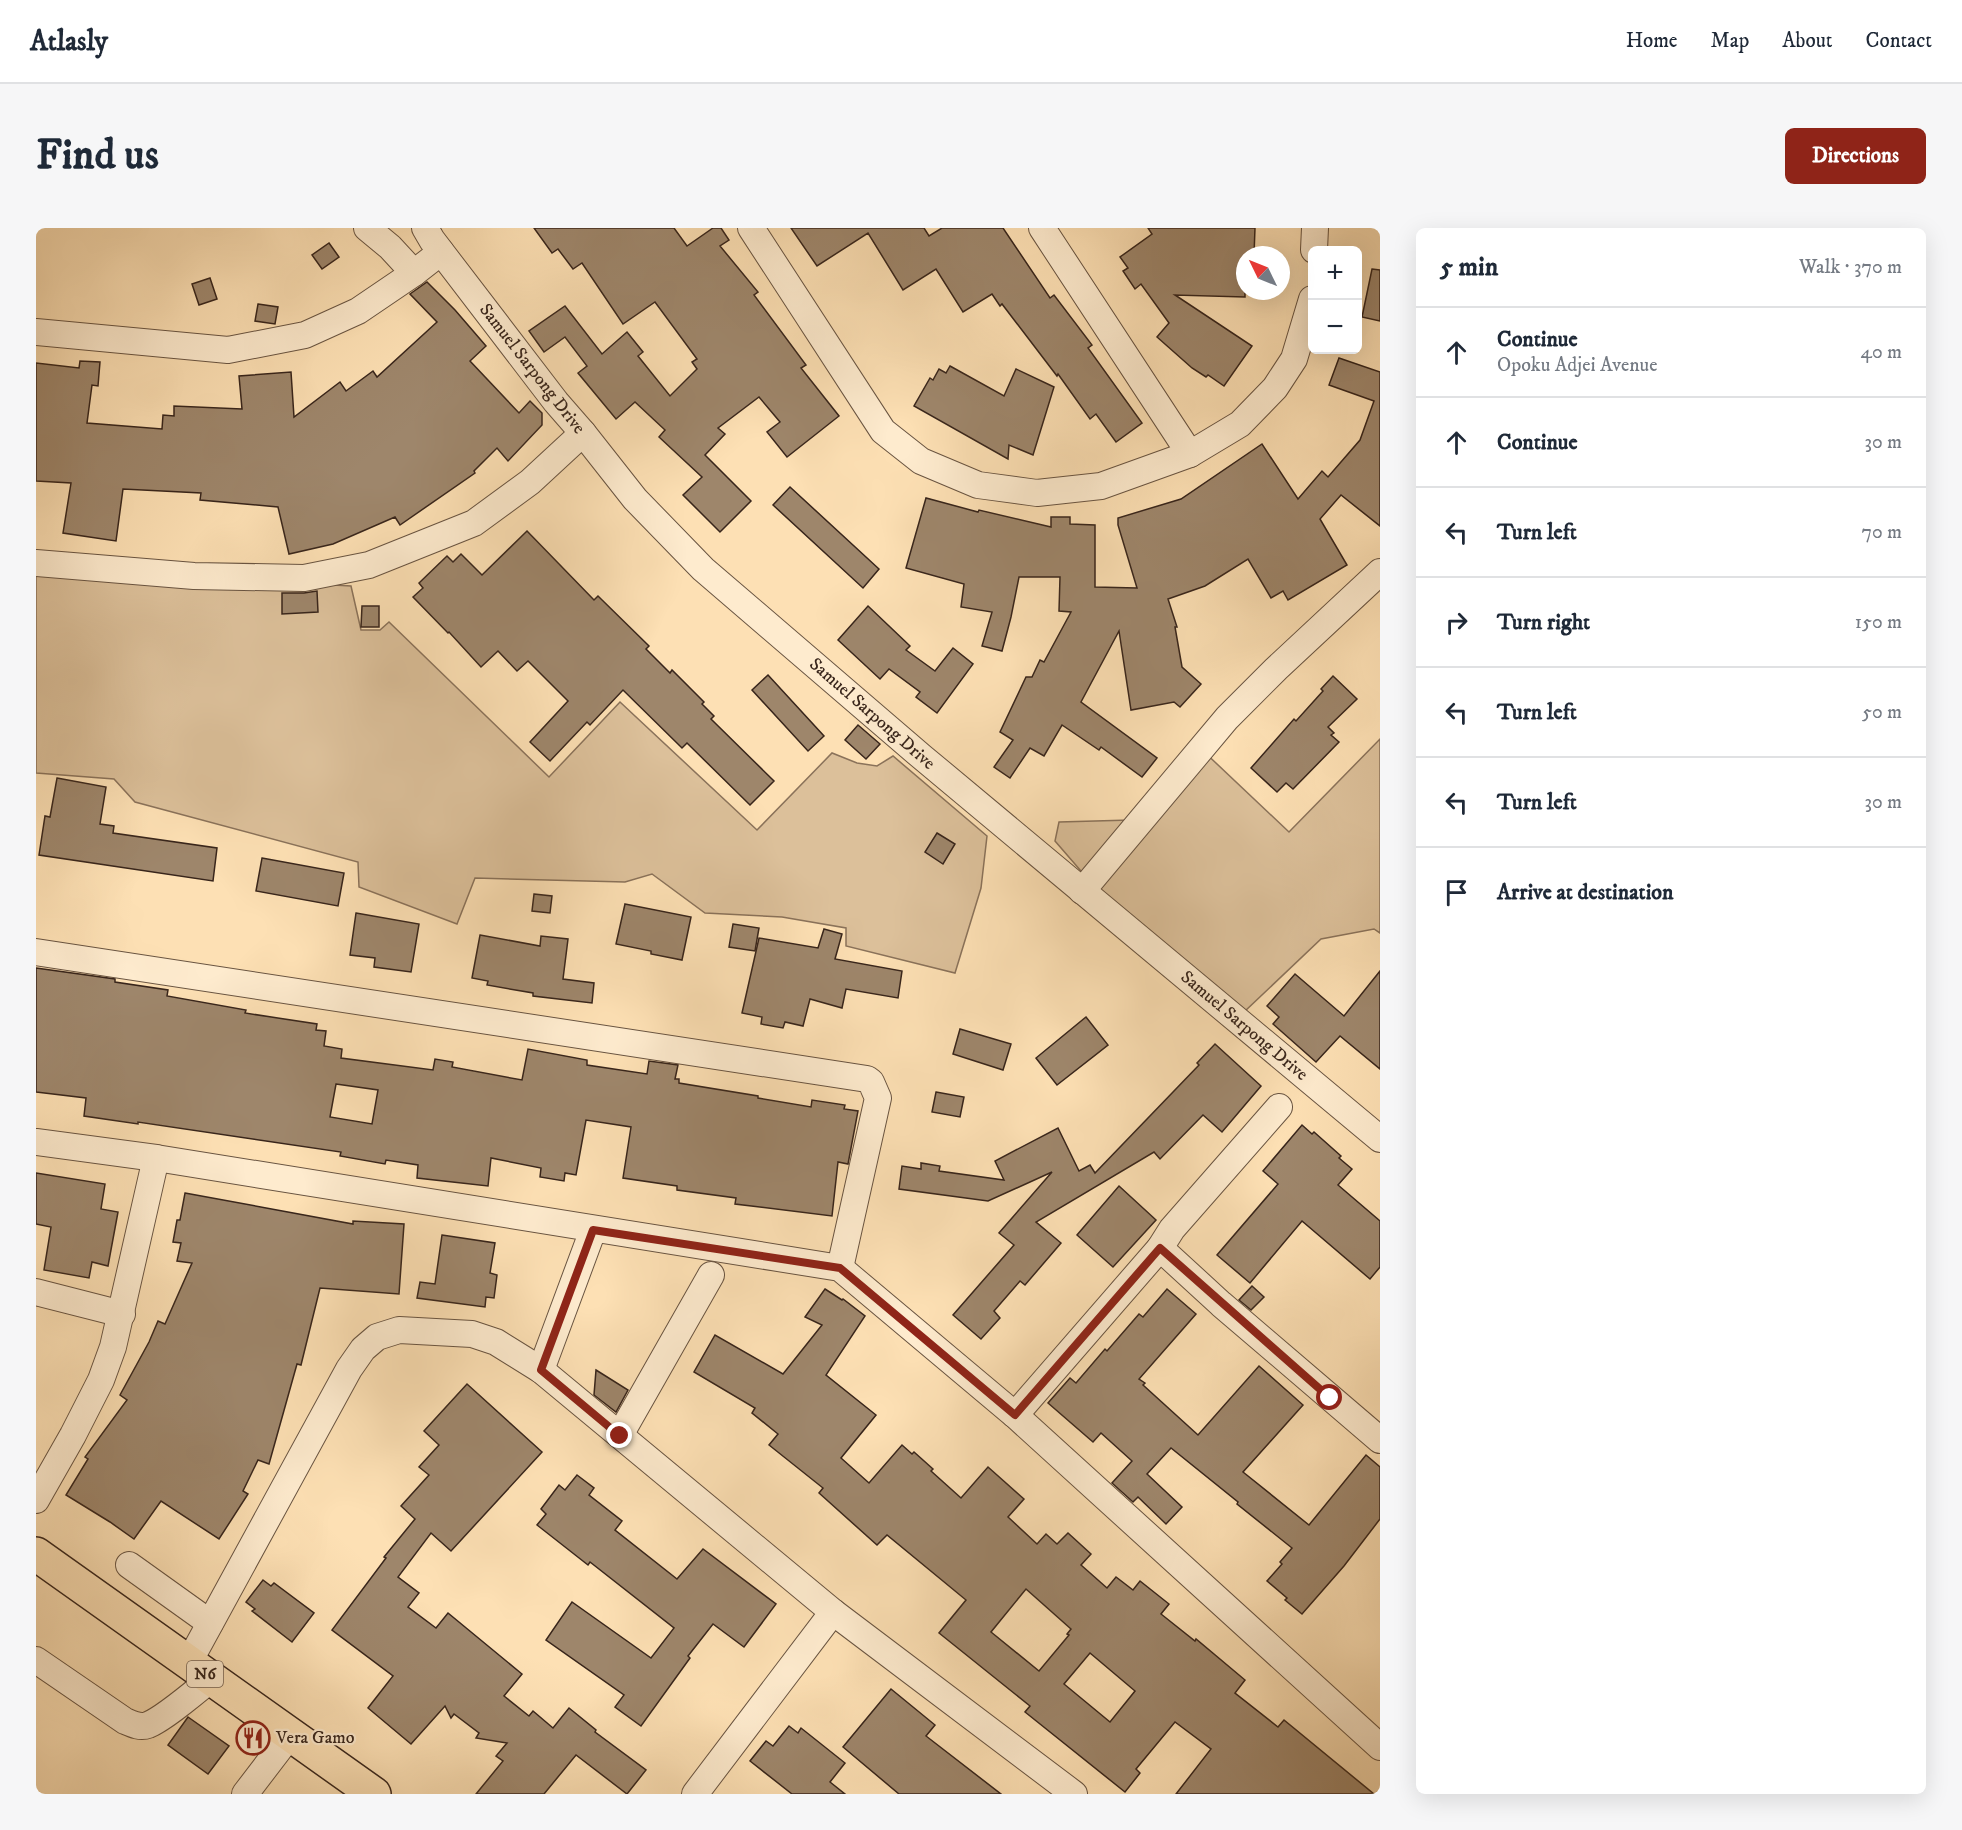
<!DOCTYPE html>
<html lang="en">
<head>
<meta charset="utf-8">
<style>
  :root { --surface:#fff; --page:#f6f6f7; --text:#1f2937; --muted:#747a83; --line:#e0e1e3; --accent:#8f2418 }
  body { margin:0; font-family:"IM FELL DW Pica",serif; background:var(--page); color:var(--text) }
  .controls { position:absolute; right:18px; top:18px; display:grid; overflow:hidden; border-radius:9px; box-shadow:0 6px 24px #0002 }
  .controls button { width:54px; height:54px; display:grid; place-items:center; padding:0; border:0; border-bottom:2px solid var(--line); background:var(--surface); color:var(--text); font:30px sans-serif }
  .compass { position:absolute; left:1200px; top:18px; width:54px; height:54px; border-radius:50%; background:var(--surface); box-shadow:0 6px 24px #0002; rotate:313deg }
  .stop { position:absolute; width:18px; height:18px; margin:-14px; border:4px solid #8f2418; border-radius:50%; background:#fff }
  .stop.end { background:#8f2418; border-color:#fff; box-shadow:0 2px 6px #0008 }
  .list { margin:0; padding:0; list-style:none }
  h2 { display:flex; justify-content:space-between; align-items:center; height:78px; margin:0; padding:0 24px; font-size:26px }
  h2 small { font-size:20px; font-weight:400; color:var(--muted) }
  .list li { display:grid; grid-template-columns:39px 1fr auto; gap:18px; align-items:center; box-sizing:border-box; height:90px; padding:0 24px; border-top:2px solid var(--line) }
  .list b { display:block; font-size:22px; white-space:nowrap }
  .list p { margin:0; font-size:20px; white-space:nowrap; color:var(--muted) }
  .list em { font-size:20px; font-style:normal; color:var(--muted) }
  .icon { flex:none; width:33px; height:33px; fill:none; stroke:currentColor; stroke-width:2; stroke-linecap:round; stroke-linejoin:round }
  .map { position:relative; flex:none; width:1344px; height:1566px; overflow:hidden; border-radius:9px }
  header { display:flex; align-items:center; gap:36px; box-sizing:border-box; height:84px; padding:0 30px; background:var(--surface); border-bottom:2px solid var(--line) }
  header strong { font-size:28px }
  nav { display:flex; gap:33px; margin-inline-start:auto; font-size:21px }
  .intro { display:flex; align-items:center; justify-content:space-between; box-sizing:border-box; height:144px; padding:0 36px }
  h1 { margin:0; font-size:42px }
  .button { padding:15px 27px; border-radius:9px; background:var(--accent); color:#fff; font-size:21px; font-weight:700 }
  main { display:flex; gap:36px; padding:0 36px }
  aside { flex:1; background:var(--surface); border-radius:9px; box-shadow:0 6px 24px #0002 }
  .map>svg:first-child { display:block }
  .green { fill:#dcc09a; stroke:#8a725a; stroke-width:1.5 }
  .building { fill:#9e866b; stroke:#38251b; stroke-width:1.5; fill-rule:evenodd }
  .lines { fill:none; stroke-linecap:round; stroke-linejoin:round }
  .minor-casing { stroke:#695441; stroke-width:28 }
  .highway-casing { stroke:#38251b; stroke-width:36 }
  .minor { stroke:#feebce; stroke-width:26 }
  .highway { stroke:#fde0b4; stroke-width:33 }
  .route { stroke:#8f2418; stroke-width:8 }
  .labels { text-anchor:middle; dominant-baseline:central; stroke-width:4.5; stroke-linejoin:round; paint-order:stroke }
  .shield { fill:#feebce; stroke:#736051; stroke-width:1.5 }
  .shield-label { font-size:16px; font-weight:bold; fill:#38251b }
  .street-label { font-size:18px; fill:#38251b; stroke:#feebce }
  .poi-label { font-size:18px; fill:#38251b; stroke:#feebce; text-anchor:start }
</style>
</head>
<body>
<header>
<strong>Atlasly</strong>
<nav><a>Home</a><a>Map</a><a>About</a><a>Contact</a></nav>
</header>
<div class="intro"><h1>Find us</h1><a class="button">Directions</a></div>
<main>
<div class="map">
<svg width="1344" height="1566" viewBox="0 0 1344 1566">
  <rect width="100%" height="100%" fill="#fde0b4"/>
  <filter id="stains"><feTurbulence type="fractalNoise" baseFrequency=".00333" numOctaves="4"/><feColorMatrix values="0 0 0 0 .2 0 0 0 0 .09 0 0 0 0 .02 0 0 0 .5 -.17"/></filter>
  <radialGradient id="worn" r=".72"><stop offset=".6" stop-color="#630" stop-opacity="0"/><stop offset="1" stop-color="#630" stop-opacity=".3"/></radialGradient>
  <g class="green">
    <path d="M 0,340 L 315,358 L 325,402 L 344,402 L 353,394 L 513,549 L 584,474 L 721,602 L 796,525 L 821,535 L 841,538 L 857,528 L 951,608 L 945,660 L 919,745 L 810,718 L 810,700 L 746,689 L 669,685 L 616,646 L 589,654 L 439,650 L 421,696 L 323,659 L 322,634 L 99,574 L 78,551 L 0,545 Z"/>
    <path d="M 1344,511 L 1344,705 L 1338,701 L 1285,711 L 1208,784 L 1051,650 L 1019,613 L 1023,594 L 1095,592 L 1163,519 L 1253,604 Z"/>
  </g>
  <g class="building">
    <path d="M 498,0 L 638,0 L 651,18 L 677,0 L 685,0 L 693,12 L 684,18 L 722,64 L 718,67 L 770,137 L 765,140 L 803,188 L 751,229 L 731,204 L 744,194 L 723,169 L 682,200 L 689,206 L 669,227 L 715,273 L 684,304 L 647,267 L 666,249 L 623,209 L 629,202 L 599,174 L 580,191 L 542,145 L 551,138 L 529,109 L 508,124 L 493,103 L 529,78 L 566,126 L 591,104 L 607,124 L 602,128 L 634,168 L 661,141 L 656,134 L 661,131 L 619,74 L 587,96 L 546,35 L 537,41 L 522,21 L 516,25 Z"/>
    <path d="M 755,0 L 888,0 L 893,8 L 906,0 L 967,0 L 1014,70 L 1018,67 L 1056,117 L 1052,120 L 1106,195 L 1080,214 L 1060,186 L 1054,191 L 1022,146 L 1021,148 L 966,76 L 964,78 L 956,66 L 927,84 L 900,41 L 867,62 L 832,5 L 781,38 Z"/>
    <path d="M 1112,0 L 1219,0 L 1218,27 L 1209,27 L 1209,69 L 1139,67 L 1216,118 L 1188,158 L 1172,147 L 1170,149 L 1156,140 L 1121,109 L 1133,95 L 1105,56 L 1099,61 L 1087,43 L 1092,40 L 1084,29 L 1116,6 Z"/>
    <path d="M 293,15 L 303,29 L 286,41 L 276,27 Z"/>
    <path d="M 1336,41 L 1344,42 L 1344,93 L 1326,89 Z"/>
    <path d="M 174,50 L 181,71 L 163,77 L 156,56 Z"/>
    <path d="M 391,54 L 419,82 L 450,118 L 434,133 L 483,185 L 494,173 L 506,185 L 506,197 L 472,233 L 461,220 L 438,243 L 439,245 L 364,297 L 359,289 L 297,316 L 253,326 L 242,279 L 164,272 L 165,265 L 87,261 L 80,313 L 27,305 L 35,255 L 0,253 L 0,135 L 43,140 L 44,133 L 64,134 L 62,158 L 56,157 L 51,195 L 126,201 L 127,187 L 138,188 L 138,178 L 206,181 L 203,148 L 255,144 L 258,189 L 304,154 L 310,163 L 337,143 L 341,149 L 401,94 L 374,66 Z"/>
    <path d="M 222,76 L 242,79 L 239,96 L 219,93 Z"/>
    <path d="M 1303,130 L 1344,144 L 1344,298 L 1305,267 L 1284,291 L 1311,337 L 1252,372 L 1247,363 L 1235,370 L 1212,331 L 1169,358 L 1132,371 L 1141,399 L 1139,399 L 1146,439 L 1165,456 L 1144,479 L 1138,474 L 1095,482 L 1083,403 L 1045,474 L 1121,530 L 1106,549 L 1065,519 L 1063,522 L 1026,497 L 1008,528 L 994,520 L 974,550 L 958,539 L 977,512 L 964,504 L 990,449 L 996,449 L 1004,432 L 1008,434 L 1035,384 L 1023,383 L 1024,349 L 983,349 L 975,389 L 966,423 L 946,418 L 956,384 L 925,379 L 928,356 L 870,340 L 890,270 L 942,284 L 943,282 L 1015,299 L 1015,289 L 1034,289 L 1034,296 L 1059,297 L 1059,359 L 1101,360 L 1082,297 L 1082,290 L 1145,271 L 1226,216 L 1262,271 L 1286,243 L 1292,249 L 1324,212 L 1338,173 L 1293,157 Z"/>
    <path d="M 914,138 L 968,168 L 980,141 L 1018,159 L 997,227 L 973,217 L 972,231 L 878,178 L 894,150 L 897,152 L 903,141 L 910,145 Z"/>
    <path d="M 754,259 L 843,341 L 827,360 L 737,277 Z"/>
    <path d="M 491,303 L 558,372 L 562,368 L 613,418 L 610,421 L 634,445 L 636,442 L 668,474 L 666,476 L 678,488 L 675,491 L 738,553 L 714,577 L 651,515 L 646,520 L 587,462 L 554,497 L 551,494 L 514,533 L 494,514 L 532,473 L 492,433 L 481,443 L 462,423 L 445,439 L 413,404 L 412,405 L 377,369 L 387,360 L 383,355 L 411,328 L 417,334 L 425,326 L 446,347 Z"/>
    <path d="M 281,363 L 282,384 L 246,386 L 246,365 L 268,365 Z"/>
    <path d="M 326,378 L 343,378 L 343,399 L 325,399 Z"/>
    <path d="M 832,378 L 874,418 L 870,422 L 899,443 L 917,420 L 937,436 L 901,485 L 880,469 L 884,464 L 853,441 L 844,451 L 802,412 Z"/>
    <path d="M 732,447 L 788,508 L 772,523 L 716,462 Z"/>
    <path d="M 1297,448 L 1321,471 L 1292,499 L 1298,505 L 1295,507 L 1303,514 L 1257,561 L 1250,555 L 1241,564 L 1215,540 L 1258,491 L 1260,493 L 1287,463 L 1285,461 Z"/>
    <path d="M 822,497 L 844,516 L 830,531 L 809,512 Z"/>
    <path d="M 21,550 L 70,559 L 64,596 L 78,598 L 77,605 L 181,620 L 177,653 L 3,627 L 9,588 L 14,589 Z"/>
    <path d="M 901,605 L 919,616 L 907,636 L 889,624 Z"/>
    <path d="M 226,630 L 308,645 L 302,678 L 220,663 Z"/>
    <path d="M 498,666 L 516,668 L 514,685 L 496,683 Z"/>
    <path d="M 589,676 L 655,689 L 646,732 L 615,726 L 615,723 L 580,716 Z"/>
    <path d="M 320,685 L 383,696 L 375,744 L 338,739 L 339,730 L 314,727 Z"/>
    <path d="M 697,696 L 723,700 L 719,723 L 693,719 Z"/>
    <path d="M 788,701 L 806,706 L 799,731 L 866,743 L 862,770 L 810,761 L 806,780 L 774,771 L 767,798 L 749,794 L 747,800 L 725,796 L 726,789 L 706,785 L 723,710 L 782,720 Z"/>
    <path d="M 444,707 L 504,718 L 505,708 L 532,711 L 527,751 L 558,755 L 556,775 L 497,768 L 497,765 L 451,757 L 452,753 L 436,750 Z"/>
    <path d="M 0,740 L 79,751 L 79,754 L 132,762 L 131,768 L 210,782 L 209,785 L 281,796 L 280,802 L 290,803 L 288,818 L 306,821 L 305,830 L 397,842 L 399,831 L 417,834 L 416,839 L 486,852 L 492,821 L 551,832 L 551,837 L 611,846 L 613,833 L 642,837 L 639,851 L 643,851 L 643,855 L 722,868 L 722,870 L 775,879 L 776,872 L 809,877 L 808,881 L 822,883 L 812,936 L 802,934 L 796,988 L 699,976 L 700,970 L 641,962 L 641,958 L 587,950 L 595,899 L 550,892 L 540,947 L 529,945 L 528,953 L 504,949 L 505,940 L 455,930 L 452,958 L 381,950 L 382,937 L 350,932 L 349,936 L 304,928 L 305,924 L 102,894 L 102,896 L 48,888 L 50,870 L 0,864 ZM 300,856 L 342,862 L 336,896 L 294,889 Z"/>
    <path d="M 1344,743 L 1344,841 L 1304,808 L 1280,834 L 1237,796 L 1243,789 L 1231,778 L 1259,746 L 1308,788 Z"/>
    <path d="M 1050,789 L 1072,817 L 1021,857 L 1000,830 Z"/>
    <path d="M 924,801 L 975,816 L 967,842 L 917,826 Z"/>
    <path d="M 1179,816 L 1225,858 L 1186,904 L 1167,887 L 1124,931 L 1118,924 L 1000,994 L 1025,1015 L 989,1057 L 984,1053 L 958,1083 L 964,1090 L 945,1111 L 917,1087 L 978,1017 L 963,1005 L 1016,944 L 952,973 L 863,961 L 866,938 L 885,941 L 885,935 L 904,938 L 903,943 L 968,952 L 959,933 L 1022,900 L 1043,943 L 1054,937 L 1059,945 L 1163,837 L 1161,835 Z"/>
    <path d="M 900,864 L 928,869 L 924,889 L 896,884 Z"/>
    <path d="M 1266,897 L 1276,906 L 1278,904 L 1305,928 L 1303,930 L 1316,941 L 1302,957 L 1344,993 L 1344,1039 L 1334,1051 L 1266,993 L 1214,1055 L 1181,1027 L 1242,956 L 1227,943 Z"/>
    <path d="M 0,945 L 69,956 L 65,981 L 82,984 L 72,1038 L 56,1034 L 53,1050 L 8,1042 L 15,999 L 0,996 Z"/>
    <path d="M 1083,958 L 1120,992 L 1077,1039 L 1041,1007 Z"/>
    <path d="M 149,965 L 317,996 L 317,993 L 368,996 L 363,1066 L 284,1060 L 265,1137 L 261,1136 L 233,1236 L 222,1232 L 207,1263 L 212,1266 L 183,1311 L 125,1273 L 98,1311 L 74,1294 L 30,1267 L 52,1231 L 49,1229 L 91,1172 L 84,1167 L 113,1114 L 122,1093 L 129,1096 L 156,1035 L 141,1033 L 145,1015 L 137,1014 L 141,992 L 144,992 Z"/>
    <path d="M 406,1007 L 459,1015 L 454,1045 L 461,1047 L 458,1070 L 450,1069 L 449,1079 L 381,1070 L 384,1054 L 399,1056 Z"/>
    <path d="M 1216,1058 L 1228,1069 L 1215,1082 L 1203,1072 Z"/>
    <path d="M 789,1061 L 806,1072 L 807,1071 L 829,1088 L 790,1147 L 840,1187 L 805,1230 L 833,1255 L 866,1217 L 876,1226 L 878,1224 L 897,1241 L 895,1243 L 925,1270 L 952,1239 L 988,1271 L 972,1289 L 1001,1316 L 1010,1306 L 1021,1316 L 1032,1305 L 1055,1326 L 1045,1337 L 1071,1360 L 1080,1349 L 1097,1362 L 1104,1353 L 1133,1376 L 1125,1386 L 1159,1413 L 1160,1411 L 1209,1452 L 1199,1465 L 1242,1499 L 1248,1492 L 1338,1566 L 1140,1566 L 1175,1521 L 1139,1494 L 1100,1541 L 1104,1545 L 1089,1564 L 989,1484 L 994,1478 L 903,1405 L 930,1372 L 851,1307 L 841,1317 L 783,1265 L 787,1260 L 733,1217 L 742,1206 L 716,1185 L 719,1180 L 658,1144 L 679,1107 L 747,1146 L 786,1097 L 769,1089 ZM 990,1361 L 1035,1401 L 1031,1406 L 1033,1407 L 1003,1443 L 955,1404 ZM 1054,1425 L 1099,1463 L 1074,1494 L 1028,1456 Z"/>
    <path d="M 1131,1061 L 1160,1086 L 1103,1151 L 1109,1155 L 1107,1157 L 1162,1207 L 1223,1138 L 1267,1177 L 1207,1244 L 1273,1297 L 1330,1227 L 1344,1239 L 1344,1291 L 1308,1338 L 1266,1386 L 1249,1372 L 1251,1370 L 1231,1353 L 1246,1336 L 1244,1334 L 1256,1320 L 1201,1276 L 1202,1274 L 1135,1220 L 1111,1246 L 1146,1279 L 1130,1296 L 1102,1269 L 1097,1274 L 1076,1255 L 1096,1233 L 1065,1205 L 1057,1214 L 1012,1175 L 1034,1150 L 1040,1155 L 1069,1121 L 1071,1123 L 1103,1086 L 1107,1089 Z"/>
    <path d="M 560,1142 L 592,1162 L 580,1184 L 558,1167 Z"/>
    <path d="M 431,1156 L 506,1224 L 415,1323 L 395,1305 L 362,1349 L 383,1365 L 372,1379 L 400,1400 L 412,1385 L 486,1446 L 468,1468 L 493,1488 L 497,1483 L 517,1500 L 533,1480 L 560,1502 L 559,1504 L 610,1542 L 591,1566 L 540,1527 L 508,1566 L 440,1566 L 467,1533 L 460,1528 L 471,1515 L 440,1510 L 443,1505 L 418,1486 L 415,1490 L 409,1478 L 375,1516 L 332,1480 L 357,1448 L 296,1402 L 350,1330 L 348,1329 L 379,1291 L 365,1278 L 393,1247 L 383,1239 L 403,1217 L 388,1203 Z"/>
    <path d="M 541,1247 L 558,1260 L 553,1267 L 586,1293 L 579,1302 L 641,1351 L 667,1321 L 740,1376 L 708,1419 L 677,1396 L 652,1428 L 654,1430 L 605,1498 L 579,1479 L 588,1467 L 510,1412 L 536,1374 L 615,1430 L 638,1400 L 554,1334 L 552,1337 L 501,1297 L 510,1286 L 505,1281 L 523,1257 L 529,1262 Z"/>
    <path d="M 227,1352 L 235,1358 L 238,1355 L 278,1385 L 256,1414 L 216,1383 L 219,1381 L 210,1374 Z"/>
    <path d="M 855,1461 L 899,1497 L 890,1508 L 965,1566 L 863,1566 L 807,1519 Z"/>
    <path d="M 152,1489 L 193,1518 L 172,1546 L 132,1517 Z"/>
    <path d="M 753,1498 L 762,1505 L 765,1500 L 809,1535 L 794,1554 L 809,1566 L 756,1566 L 714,1533 L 730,1513 L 737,1518 Z"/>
  </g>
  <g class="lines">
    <defs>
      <g id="minor">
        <path d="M 331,0 L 354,19 L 378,45"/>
        <path d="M 389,0 L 396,12 L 520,174 L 547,205 L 599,271 L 667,341 L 886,529 L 1344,911"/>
        <path d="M 715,0 L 847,203 L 885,233 L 942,257 L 1001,265 L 1065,258 L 1154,226 L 1204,196 L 1239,160 L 1258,131 L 1276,71"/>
        <path d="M 1006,0 L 1154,226"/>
        <path d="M 1278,22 L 1279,0"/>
        <path d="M 0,104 L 192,122 L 269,107 L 322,83 L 378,45 L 405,24"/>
        <path d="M 0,335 L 158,348 L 268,350 L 333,337 L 438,295 L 494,254 L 547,205"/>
        <path d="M 1046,663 L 1191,490 L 1240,441 L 1344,344"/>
        <path d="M 0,724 L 831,851 L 835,854 L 842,870 L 804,1040"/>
        <path d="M 0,914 L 120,930 L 804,1040 L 979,1187 L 1344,1519"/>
        <path d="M 1124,1020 L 1185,1076 L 1344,1212"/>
        <path d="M 0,1064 L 86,1086"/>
        <path d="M 505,1142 L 557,1002"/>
        <path d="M 979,1187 L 1124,1020 L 1136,1001 L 1243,879"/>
        <path d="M 584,1207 L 675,1047"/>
        <path d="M 0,1272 L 37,1207 L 65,1152 L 77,1119 L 120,930"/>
        <path d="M 93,1337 L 174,1395"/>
        <path d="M 0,1432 L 89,1493 C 96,1496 104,1500 112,1497 C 129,1490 160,1463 175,1451"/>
        <path d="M 153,1434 L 313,1141 L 327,1121 L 341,1109 L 363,1102 L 436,1106 L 460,1114 L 505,1142 L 797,1384 L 1038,1566"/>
        <path d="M 209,1566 L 254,1507"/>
        <path d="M 659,1566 L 797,1384"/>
      </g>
      <path id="highway" d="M 0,1326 L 338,1566"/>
    </defs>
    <use href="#minor" class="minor-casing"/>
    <use href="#highway" class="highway-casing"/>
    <use href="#minor" class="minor"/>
    <use href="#highway" class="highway"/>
  </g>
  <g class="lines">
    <path class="route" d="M 584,1208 L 505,1142 L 557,1002 L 804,1040 L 979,1187 L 1124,1020 L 1294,1170"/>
  </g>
  <defs>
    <symbol id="restaurant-ring" viewBox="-11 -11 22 22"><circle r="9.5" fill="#feebce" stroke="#8f2418" stroke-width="1.5"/><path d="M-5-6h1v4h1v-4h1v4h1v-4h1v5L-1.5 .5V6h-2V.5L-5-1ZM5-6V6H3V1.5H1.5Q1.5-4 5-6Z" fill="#8f2418"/></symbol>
  </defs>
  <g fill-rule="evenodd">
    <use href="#restaurant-ring" x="198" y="1491" width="38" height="38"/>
  </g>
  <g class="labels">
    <rect class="shield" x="151" y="1433" width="36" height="26" rx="4.5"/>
    <g class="shield-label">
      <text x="169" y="1446">N6</text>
    </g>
    <g class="street-label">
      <text transform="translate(496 141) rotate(52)">Samuel Sarpong Drive</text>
      <text transform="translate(836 486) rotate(41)">Samuel Sarpong Drive</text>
      <text transform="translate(1208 798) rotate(40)">Samuel Sarpong Drive</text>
    </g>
    <g class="poi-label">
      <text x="240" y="1510">Vera Gamo</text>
    </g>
  </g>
  <rect width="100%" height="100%" filter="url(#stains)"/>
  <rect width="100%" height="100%" fill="url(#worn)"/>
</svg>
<div class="controls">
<button>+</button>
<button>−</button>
</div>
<svg class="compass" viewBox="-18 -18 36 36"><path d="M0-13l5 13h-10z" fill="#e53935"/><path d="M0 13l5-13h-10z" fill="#747a83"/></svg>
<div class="stop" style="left:1294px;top:1170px"></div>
<div class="stop end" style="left:584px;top:1208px"></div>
</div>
<aside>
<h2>5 min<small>Walk · 370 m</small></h2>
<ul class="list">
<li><svg class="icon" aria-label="ahead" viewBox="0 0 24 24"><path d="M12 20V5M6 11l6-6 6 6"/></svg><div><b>Continue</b><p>Opoku Adjei Avenue</p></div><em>40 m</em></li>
<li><svg class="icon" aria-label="ahead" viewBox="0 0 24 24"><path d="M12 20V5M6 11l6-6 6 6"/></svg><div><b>Continue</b></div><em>30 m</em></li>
<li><svg class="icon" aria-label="left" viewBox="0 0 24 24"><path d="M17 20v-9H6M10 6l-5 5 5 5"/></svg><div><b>Turn left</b></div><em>70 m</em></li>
<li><svg class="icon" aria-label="right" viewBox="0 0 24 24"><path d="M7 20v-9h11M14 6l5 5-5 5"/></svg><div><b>Turn right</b></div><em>150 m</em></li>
<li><svg class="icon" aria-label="left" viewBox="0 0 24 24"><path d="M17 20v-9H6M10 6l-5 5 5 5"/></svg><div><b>Turn left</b></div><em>50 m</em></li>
<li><svg class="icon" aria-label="left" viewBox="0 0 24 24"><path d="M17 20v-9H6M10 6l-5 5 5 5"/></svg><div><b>Turn left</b></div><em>30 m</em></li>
<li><svg class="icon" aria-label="arrive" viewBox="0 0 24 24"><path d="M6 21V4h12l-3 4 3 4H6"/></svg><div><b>Arrive at destination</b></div></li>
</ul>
</aside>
</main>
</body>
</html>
